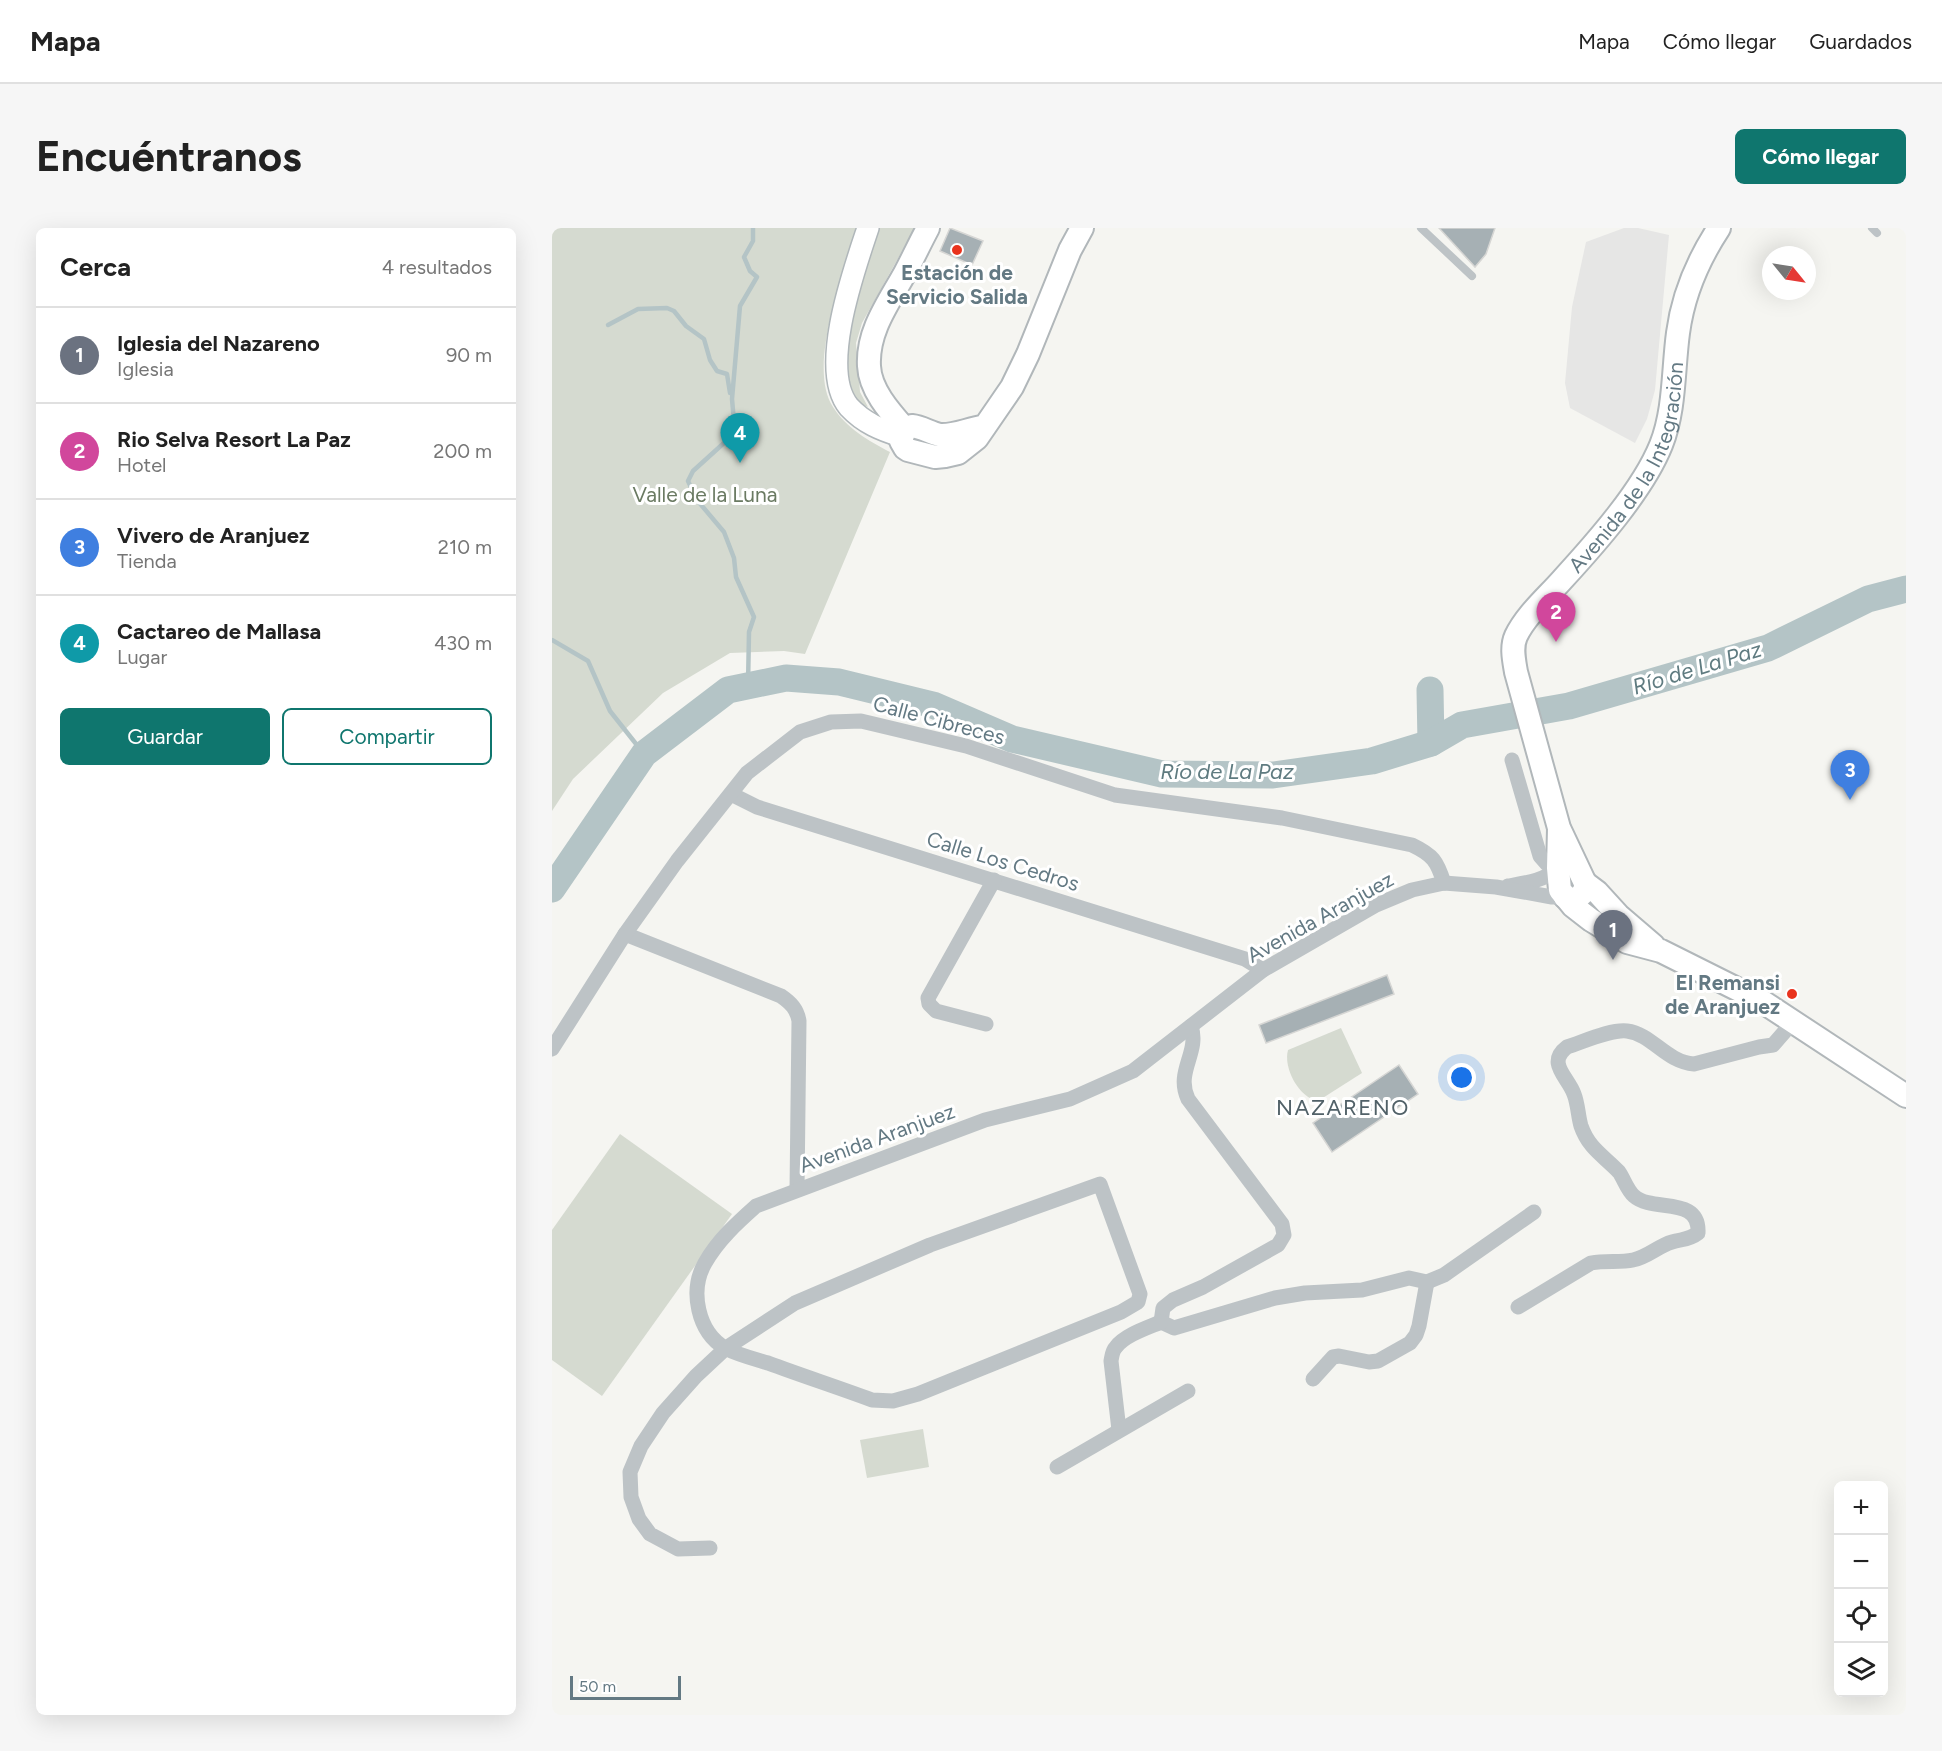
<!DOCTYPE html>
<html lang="es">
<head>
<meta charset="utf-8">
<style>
  :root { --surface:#fff; --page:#f6f6f6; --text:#222; --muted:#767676; --line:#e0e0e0; --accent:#0f766e }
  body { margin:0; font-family:Figtree,sans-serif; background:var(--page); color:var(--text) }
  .controls { position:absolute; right:18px; bottom:18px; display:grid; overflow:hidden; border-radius:9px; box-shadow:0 6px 24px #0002 }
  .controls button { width:54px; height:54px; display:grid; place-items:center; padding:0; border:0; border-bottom:2px solid var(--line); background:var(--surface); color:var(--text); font:30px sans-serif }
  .compass { position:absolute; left:1210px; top:18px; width:54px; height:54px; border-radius:50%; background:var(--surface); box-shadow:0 6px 24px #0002; rotate:120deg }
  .scale { position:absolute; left:18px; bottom:15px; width:111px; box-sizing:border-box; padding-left:6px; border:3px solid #637983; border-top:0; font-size:16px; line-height:21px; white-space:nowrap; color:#637983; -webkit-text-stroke:4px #fff; paint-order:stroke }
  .you { position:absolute; left:910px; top:850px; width:21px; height:21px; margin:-15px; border:4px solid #fff; border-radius:50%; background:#1a73e8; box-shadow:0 0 0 9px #1a73e833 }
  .badge { display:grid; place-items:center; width:39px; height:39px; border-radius:50%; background:var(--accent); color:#fff; font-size:20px; font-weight:700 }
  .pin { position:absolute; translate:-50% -50px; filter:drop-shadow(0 2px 3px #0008) }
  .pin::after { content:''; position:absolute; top:32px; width:21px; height:18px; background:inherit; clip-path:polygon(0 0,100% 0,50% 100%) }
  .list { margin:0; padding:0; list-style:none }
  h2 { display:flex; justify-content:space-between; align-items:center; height:78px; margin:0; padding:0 24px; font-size:26px }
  h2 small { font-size:20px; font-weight:400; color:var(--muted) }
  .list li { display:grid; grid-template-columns:39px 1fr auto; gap:18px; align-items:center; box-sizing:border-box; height:96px; padding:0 24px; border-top:2px solid var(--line) }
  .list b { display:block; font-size:22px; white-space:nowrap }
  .list p { margin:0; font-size:20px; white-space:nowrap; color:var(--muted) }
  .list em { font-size:20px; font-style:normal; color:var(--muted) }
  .actions { display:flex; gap:12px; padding:18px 24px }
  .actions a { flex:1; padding:14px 0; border:2px solid var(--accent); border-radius:9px; text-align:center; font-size:21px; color:var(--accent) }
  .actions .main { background:var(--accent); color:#fff }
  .icon { flex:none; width:33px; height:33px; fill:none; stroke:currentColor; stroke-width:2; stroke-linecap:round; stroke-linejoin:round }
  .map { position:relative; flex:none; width:1354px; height:1487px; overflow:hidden; border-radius:9px }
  header { display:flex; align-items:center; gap:36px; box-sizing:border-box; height:84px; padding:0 30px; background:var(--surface); border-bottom:2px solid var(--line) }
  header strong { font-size:28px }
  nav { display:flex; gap:33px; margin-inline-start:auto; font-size:21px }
  .intro { display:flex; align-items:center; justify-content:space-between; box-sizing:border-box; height:144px; padding:0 36px }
  h1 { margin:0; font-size:42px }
  .button { padding:15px 27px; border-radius:9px; background:var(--accent); color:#fff; font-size:21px; font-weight:700 }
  main { display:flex; gap:36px; padding:0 36px }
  aside { flex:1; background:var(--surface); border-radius:9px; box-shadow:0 6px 24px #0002 }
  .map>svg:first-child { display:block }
  .built { fill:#e6e6e5 }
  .green { fill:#d5dad0 }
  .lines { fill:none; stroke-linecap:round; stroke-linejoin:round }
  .stream { stroke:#b4c4c6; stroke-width:4.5 }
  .river { stroke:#b4c4c6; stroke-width:27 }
  .building { fill:#a6b0b4; stroke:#d6d6d4; stroke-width:1.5 }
  .secondary-casing { stroke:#b0b7ba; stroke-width:24 }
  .primary-casing { stroke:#b1b7ba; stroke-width:26 }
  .service { stroke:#bdc3c6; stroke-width:8 }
  .minor { stroke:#bdc3c6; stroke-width:15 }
  .secondary { stroke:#fff; stroke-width:21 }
  .primary { stroke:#fff; stroke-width:22 }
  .poi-dot { fill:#e9331d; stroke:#fff; stroke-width:2 }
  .labels { text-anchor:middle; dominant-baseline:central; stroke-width:6; stroke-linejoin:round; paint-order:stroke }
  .poi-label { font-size:21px; font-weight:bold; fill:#637983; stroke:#fff }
  .street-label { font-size:21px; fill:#637983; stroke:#fff }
  .park-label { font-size:21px; fill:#6a7a62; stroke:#fff }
  .water-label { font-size:22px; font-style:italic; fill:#5f7b80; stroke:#fff }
  .neighbourhood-label { font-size:22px; letter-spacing:1.5px; fill:#516168; stroke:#fff }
</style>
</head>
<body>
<header>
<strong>Mapa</strong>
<nav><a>Mapa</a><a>Cómo llegar</a><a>Guardados</a></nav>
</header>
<div class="intro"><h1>Encuéntranos</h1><a class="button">Cómo llegar</a></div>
<main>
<aside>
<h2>Cerca<small>4 resultados</small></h2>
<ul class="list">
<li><span class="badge" style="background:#6b7280">1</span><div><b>Iglesia del Nazareno</b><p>Iglesia</p></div><em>90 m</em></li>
<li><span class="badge" style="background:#d1479c">2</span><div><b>Rio Selva Resort La Paz</b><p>Hotel</p></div><em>200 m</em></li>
<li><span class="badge" style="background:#3f7fe0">3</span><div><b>Vivero de Aranjuez</b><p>Tienda</p></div><em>210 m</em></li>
<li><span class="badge" style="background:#0f9aa8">4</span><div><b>Cactareo de Mallasa</b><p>Lugar</p></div><em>430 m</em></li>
</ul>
<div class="actions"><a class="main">Guardar</a><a>Compartir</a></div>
</aside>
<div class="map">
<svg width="1354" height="1487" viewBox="0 0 1354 1487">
  <rect width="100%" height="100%" fill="#f5f5f1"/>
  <path class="built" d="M 1072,0 L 1086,0 L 1117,7 L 1103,162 L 1095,191 L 1083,215 L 1018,180 L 1013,155 L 1020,79 L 1034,14 Z"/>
  <g class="green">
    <path d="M 0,0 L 306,0 C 293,43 254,138 281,179 C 294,200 317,213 338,224 L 253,426 L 232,423 L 178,425 L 111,465 L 21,551 L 0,583 Z"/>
    <path d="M 326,0 L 363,0 L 310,95 L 304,115 L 308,164 L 316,179 L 306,175 C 278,126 313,51 326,0 Z"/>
    <path d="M 789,800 L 810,845 L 766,873 C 747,870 731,840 736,822 Z"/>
    <path d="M 68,906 L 180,986 L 50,1168 L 0,1132 L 0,1002 Z"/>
    <path d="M 371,1201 L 377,1239 L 315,1250 L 308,1212 Z"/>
  </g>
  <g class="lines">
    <g class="stream">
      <path d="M 56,97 L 86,81 L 115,80 L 122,83 L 134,98 L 152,111 L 158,132 L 165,143 L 175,146 L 178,165"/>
      <path d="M 0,412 L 36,433 L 58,483 L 92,526"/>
      <path d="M 196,458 L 197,404 L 202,389 L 184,349 L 182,330 L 172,304 L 145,272 L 136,253 L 141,243 L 183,205 L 180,171 L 188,78 L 205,49 L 198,43 L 192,29 L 201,13 L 201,0"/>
    </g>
    <g class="river">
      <path d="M 878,462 L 879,515"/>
      <path d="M 0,661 L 92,526 L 176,462 L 234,450 L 287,454 L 381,477 L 460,511 L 610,546 L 721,547 L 820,533 L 879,515 L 910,497 L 1017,478 L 1216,420 L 1316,371 L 1354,361"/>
    </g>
  </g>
  <g class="building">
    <path d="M 398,0 L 431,13 L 420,37 L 388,23 Z"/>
    <path d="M 887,0 L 943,0 L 934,26 L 923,39 Z"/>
    <path d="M 835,747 L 842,766 L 714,815 L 707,797 Z"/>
    <path d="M 847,837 L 866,866 L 780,924 L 761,895 Z"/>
  </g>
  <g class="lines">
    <defs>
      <path id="secondary" d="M 316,0 C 302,42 266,142 297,179 C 312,195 329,202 349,208"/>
      <g id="primary">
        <path d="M 431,199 C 416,201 402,208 388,207 C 378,205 370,199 360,198 L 353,201 L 349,213 L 353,220 L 356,222 L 383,229 L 393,228 L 406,225 L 425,210 L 460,159 L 476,126 L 518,22 L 530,0"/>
        <path d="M 353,201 C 338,184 318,162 317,138 C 315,103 337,74 353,45 C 361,30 368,15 376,0"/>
        <path d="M 1007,601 L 1006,640 L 1008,662 L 1021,678 L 1039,692 L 1075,714 L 1109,723 L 1211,774 L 1354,868"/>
        <path d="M 1033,655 L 1045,664 L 1066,687 L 1101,717"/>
        <path id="s1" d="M 1013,669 C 1024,674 1034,667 1033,655 L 1007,600 L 964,444 C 962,432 959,419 964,408 C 974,387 995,369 1010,352 C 1043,316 1091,262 1109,217 C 1123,182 1121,142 1126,105 C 1131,67 1146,32 1167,0"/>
      </g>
    </defs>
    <use href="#secondary" class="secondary-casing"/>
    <use href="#primary" class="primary-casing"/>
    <g class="service">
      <path d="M 869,0 L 920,48"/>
      <path d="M 1320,0 L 1325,5"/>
    </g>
    <g class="minor">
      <path d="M 179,566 L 205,579 L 693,731 L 711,742"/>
      <path d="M 956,658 C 974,655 992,653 1006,640 L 995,636 L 988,628 L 960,532"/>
      <path d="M 73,706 L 229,768 C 239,775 245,781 247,793 L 245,962"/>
      <path d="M 434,796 L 384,783 L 377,776 L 376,770 L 442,652"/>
      <path d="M 639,798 C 648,825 623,843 636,871 L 730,996 L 732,1007 L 726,1017 L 651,1059 L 621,1072 L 611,1080 L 609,1094 L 622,1100 L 723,1070 L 753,1065 L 810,1062 L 857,1050 L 875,1054 L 892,1047 L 982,984"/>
      <path d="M 0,821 L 73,706 L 125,633 L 195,545 L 248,504 L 279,494 L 309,493 L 414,518 L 563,567 L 730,590 L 860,617 C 881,627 885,633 892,655"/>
      <path d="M 966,1079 L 1039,1035 C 1054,1032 1068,1035 1081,1032 C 1096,1029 1106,1018 1120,1014 C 1130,1011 1137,1012 1146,1005 C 1148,967 1101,985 1082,968 C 1075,962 1072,951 1067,944 C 1052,928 1037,921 1029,898 C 1026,888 1026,876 1022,866 C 1016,849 994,835 1015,819 C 1031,814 1059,801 1075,803 C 1100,806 1114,834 1142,836 L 1207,819 L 1221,817 L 1241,794"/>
      <path d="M 761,1151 L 781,1129 L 787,1128 L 817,1134 L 826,1133 L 858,1115 L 864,1107 L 867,1098 L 875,1054"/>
      <path d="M 567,1202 L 559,1133 C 560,1128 560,1123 564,1119 C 573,1107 595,1100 609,1094"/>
      <path d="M 505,1239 L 636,1163"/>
      <path d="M 158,1320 L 126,1321 L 98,1306 L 87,1291 L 79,1269 L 78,1244 L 89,1218 L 111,1185 L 144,1148 L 174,1120 L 243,1075 L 378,1017 L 548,956 L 588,1066 L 586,1074 L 569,1084 L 366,1166 L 341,1173 L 320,1172 C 285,1159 251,1148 216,1135 C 203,1131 186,1127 173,1120 C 146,1104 137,1063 153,1035 C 166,1012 185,995 204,978 L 433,892 L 518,871 L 581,843 L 711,742 L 824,677 L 860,662 L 892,655 L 944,659 L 1000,669 L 1013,669"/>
    </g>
    <use href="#secondary" class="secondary"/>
    <use href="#primary" class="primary"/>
  </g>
  <g class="poi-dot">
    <circle cx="405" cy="22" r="6"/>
    <circle cx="1240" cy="766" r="6"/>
  </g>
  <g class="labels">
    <g class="poi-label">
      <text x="405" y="44">Estación de<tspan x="405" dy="24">Servicio Salida</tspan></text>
      <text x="1228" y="754" text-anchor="end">El Remansi<tspan x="1228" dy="24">de Aranjuez</tspan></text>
    </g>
    <g class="street-label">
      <text stroke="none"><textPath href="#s1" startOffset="496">Avenida de la Integración</textPath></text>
      <text transform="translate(387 492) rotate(15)">Calle Cibreces</text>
      <text transform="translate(451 633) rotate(17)">Calle Los Cedros</text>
      <text transform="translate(768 689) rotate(-29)">Avenida Aranjuez</text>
      <text transform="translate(325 910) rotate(-20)">Avenida Aranjuez</text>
    </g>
    <g class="park-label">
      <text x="153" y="266">Valle de la Luna</text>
    </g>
    <g class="water-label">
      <text transform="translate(1145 440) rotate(-17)">Río de La Paz</text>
      <text x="675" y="543">Río de La Paz</text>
    </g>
    <g class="neighbourhood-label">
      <text x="791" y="879">NAZARENO</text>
    </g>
  </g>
</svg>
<div class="controls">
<button>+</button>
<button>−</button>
<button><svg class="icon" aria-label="locate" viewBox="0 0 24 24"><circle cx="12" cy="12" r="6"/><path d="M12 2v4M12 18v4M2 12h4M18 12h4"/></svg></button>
<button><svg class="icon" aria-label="layers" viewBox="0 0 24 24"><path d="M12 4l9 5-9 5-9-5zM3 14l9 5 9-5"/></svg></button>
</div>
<svg class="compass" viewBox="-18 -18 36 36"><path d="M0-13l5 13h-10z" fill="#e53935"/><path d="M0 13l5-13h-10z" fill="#767676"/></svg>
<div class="scale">50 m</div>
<div class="you"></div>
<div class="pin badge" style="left:1061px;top:732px;background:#6b7280">1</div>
<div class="pin badge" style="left:1004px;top:414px;background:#d1479c">2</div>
<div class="pin badge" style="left:1298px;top:572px;background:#3f7fe0">3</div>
<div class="pin badge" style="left:188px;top:235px;background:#0f9aa8">4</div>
</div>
</main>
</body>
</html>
